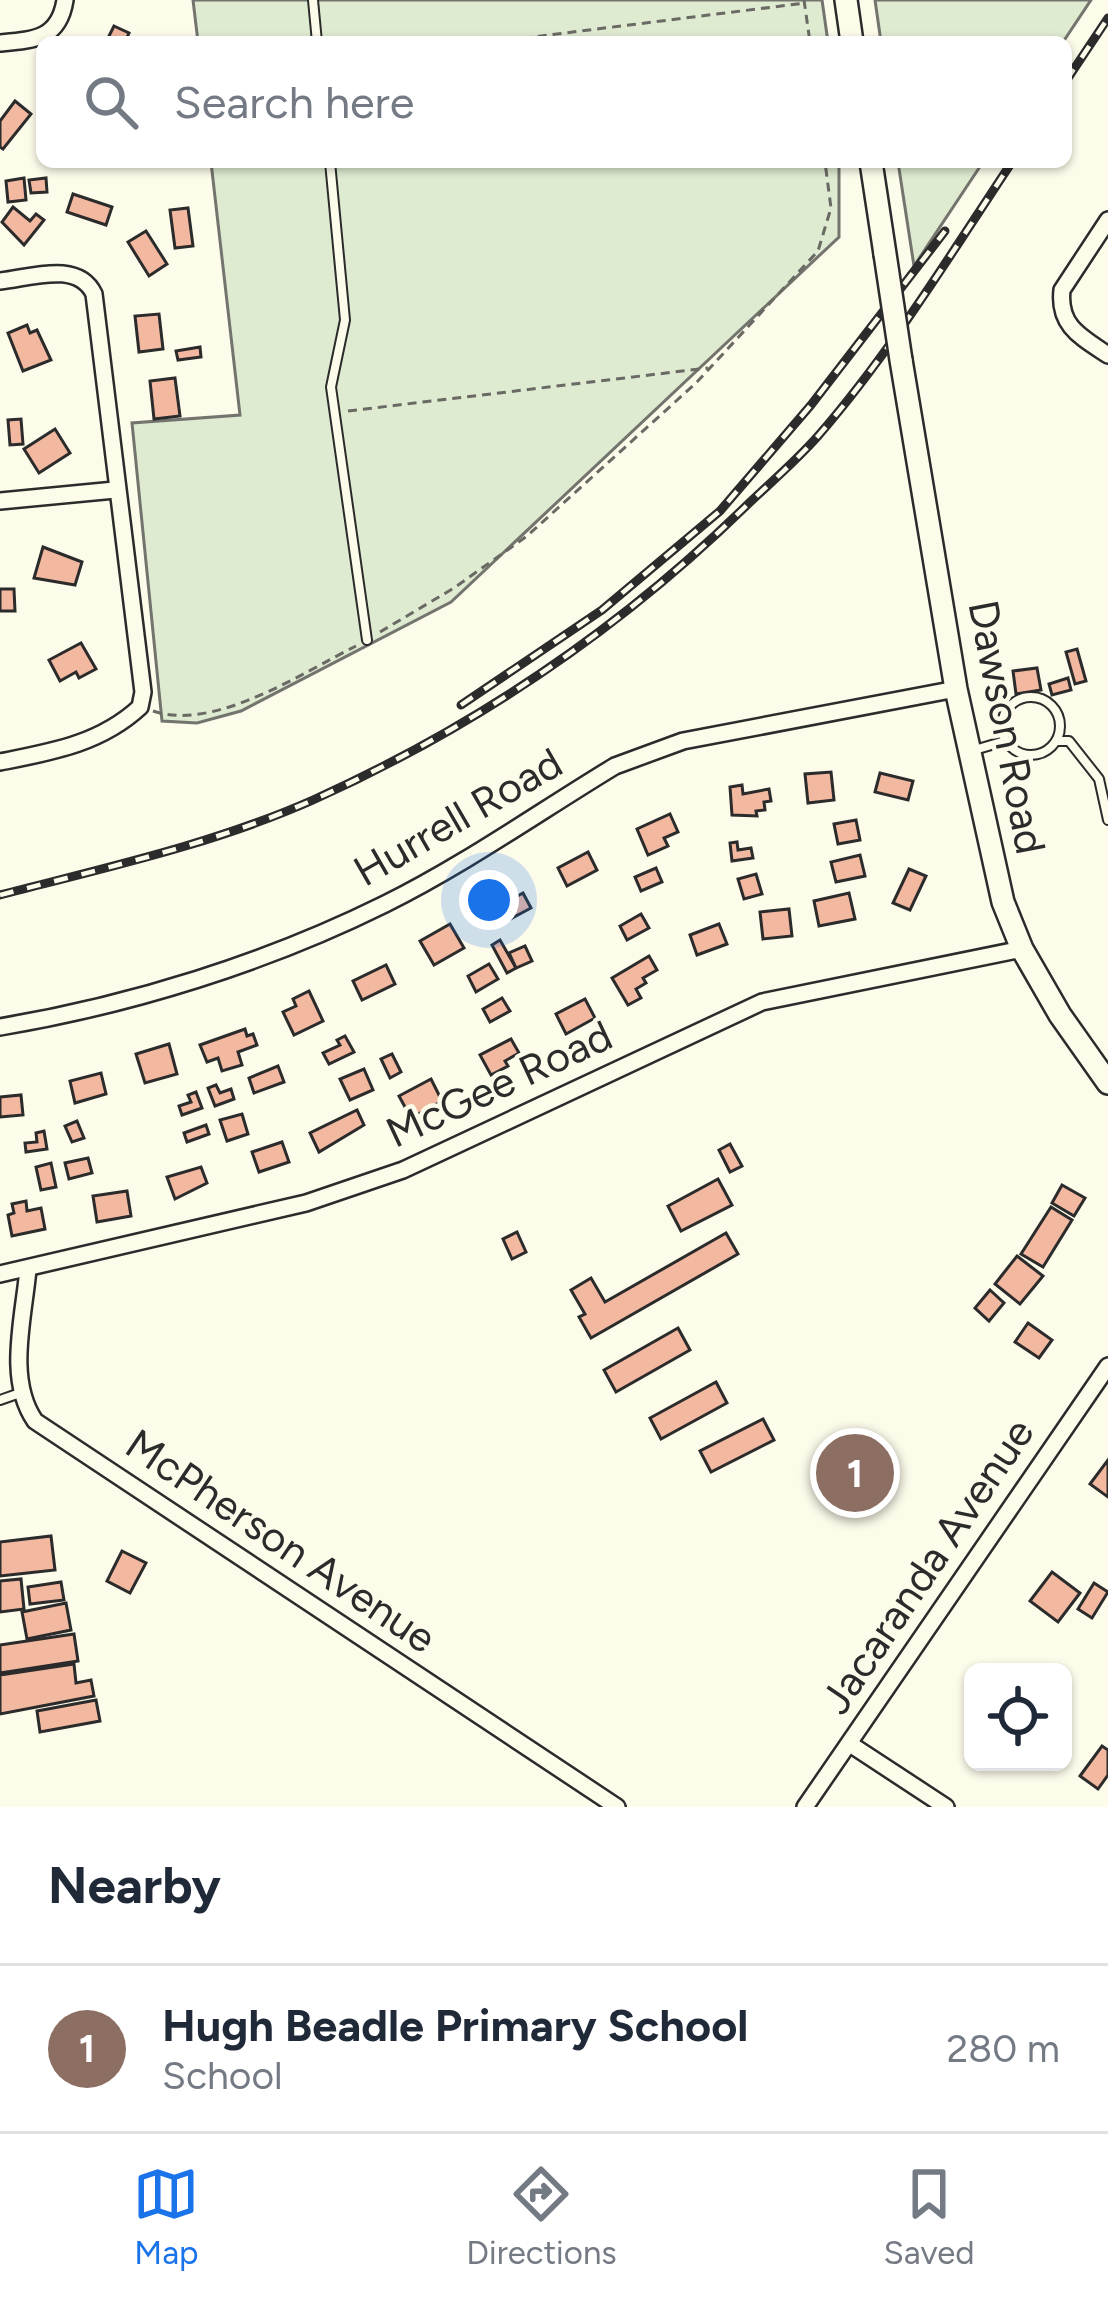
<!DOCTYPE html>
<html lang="en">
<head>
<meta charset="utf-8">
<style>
  :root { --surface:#fff; --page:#f6f6f7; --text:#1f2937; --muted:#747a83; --line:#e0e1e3; --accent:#1a73e8 }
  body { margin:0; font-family:Figtree,sans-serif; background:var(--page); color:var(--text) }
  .controls { position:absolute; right:36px; bottom:36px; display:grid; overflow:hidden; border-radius:18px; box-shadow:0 3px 9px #0004 }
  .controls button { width:108px; height:108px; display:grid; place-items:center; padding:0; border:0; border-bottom:3px solid var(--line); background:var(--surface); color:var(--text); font:60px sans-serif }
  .you { position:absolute; left:489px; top:900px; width:42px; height:42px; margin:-30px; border:9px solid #fff; border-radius:50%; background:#1a73e8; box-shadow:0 0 0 18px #1a73e833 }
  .badge { display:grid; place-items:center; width:78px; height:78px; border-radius:50%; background:var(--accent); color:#fff; font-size:39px; font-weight:700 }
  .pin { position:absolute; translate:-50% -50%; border:6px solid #fff; box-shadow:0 3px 12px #0006 }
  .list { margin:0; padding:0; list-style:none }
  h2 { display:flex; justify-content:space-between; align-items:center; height:156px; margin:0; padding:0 48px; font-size:51px }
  h2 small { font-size:39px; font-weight:400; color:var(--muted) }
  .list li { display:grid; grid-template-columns:78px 1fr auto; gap:36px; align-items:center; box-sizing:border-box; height:168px; padding:0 48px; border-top:3px solid var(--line) }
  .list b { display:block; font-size:45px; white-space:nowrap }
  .list p { margin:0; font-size:39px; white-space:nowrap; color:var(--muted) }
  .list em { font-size:39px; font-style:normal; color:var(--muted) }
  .icon { flex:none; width:66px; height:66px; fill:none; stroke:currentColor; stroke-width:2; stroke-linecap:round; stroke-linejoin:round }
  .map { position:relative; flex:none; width:1108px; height:1807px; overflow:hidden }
  .search { position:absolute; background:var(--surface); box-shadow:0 3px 9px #0004; left:36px; right:36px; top:36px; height:132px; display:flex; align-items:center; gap:30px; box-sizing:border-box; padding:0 42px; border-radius:18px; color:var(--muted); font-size:45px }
  .sheet { height:324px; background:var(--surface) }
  nav { display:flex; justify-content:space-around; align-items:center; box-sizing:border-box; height:168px; border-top:3px solid var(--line); background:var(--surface); font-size:33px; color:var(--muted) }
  nav a { display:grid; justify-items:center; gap:6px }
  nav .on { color:var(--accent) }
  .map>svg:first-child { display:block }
  .green { fill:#deebd1; stroke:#74746e; stroke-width:3 }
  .building { fill:#f2b8a0; stroke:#2b2b2b; stroke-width:3 }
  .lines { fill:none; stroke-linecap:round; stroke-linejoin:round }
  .lane-casing { stroke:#2b2b2b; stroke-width:12 }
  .street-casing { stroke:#2b2b2b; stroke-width:20 }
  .secondary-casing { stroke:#2b2b2b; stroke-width:26 }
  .path { stroke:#6a6964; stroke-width:3; stroke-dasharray:9 6; stroke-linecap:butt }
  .lane { stroke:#fdfbea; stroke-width:8 }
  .street { stroke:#fdfbea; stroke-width:15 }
  .secondary { stroke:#fdfbea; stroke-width:21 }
  .rail-casing { stroke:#2b2b2b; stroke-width:9 }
  .rail { stroke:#fdfbea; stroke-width:4.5; stroke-dasharray:14; stroke-linecap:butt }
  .secondary-bridge-casing { stroke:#2b2b2b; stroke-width:26; stroke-linecap:butt }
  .secondary-bridge { stroke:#fdfbea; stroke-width:21 }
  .labels { text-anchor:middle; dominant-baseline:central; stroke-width:9; stroke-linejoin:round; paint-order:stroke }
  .street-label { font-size:42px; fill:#2b2b2b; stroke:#fdfbea }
</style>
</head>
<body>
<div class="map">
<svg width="1108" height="1807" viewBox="0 0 1108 1807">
  <rect width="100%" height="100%" fill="#fdfbea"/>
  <g class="green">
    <path d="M 193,0 L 822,0 L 828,42 L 198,42 Z"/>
    <path d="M 875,0 L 1091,0 L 1063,42 L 881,42 Z"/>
    <path d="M 211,162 L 839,162 L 839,237 L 451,602 L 241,711 L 197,723 L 162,721 L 132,423 L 240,415 Z"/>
    <path d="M 898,162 L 983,162 L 914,266 Z"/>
  </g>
  <g class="building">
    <path d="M 114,26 L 129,33 L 125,42 L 106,42 Z"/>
    <path d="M 15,101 L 31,114 L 3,149 L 0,147 L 0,121 Z"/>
    <path d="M 24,178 L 26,200 L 8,202 L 6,181 Z"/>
    <path d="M 46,178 L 47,192 L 31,193 L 29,180 Z"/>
    <path d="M 73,194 L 112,207 L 106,225 L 67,212 Z"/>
    <path d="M 13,207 L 30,221 L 36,214 L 44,220 L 24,245 L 2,222 Z"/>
    <path d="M 188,208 L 193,246 L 175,248 L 170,210 Z"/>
    <path d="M 146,231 L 167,264 L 149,276 L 128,242 Z"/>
    <path d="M 159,314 L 163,349 L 139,352 L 135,316 Z"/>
    <path d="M 27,325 L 30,333 L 37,330 L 51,360 L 23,371 L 8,333 Z"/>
    <path d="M 200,347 L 201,357 L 178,360 L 176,351 Z"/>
    <path d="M 175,378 L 180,416 L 154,419 L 150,381 Z"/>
    <path d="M 21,419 L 23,444 L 10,445 L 8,420 Z"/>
    <path d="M 55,429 L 70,453 L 39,473 L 24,449 Z"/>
    <path d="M 43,547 L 82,562 L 75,585 L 34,578 Z"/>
    <path d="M 0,589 L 14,589 L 15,611 L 0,611 Z"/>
    <path d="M 81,643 L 96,669 L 79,678 L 76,672 L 60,681 L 49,660 Z"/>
    <path d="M 1077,649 L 1086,681 L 1075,684 L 1066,652 Z"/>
    <path d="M 1037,668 L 1041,690 L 1016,694 L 1013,671 Z"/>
    <path d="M 1068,678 L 1071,690 L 1052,695 L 1049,684 Z"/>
    <path d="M 831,772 L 834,800 L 808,803 L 805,774 Z"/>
    <path d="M 880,773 L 913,781 L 908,800 L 875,792 Z"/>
    <path d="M 742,785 L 743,794 L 769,789 L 771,801 L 764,802 L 765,810 L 756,811 L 757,816 L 732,815 L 730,787 Z"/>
    <path d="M 670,814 L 678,832 L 664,838 L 668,846 L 648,855 L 637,829 Z"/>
    <path d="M 856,820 L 860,840 L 838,844 L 834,824 Z"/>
    <path d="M 737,842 L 738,850 L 751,848 L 753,858 L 732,861 L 730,843 Z"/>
    <path d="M 588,852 L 597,870 L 567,886 L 558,868 Z"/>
    <path d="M 860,855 L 865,876 L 836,882 L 831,862 Z"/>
    <path d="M 656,868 L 662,882 L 641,891 L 635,877 Z"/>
    <path d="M 909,869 L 926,876 L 910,910 L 893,903 Z"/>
    <path d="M 756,874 L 762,894 L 744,899 L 738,879 Z"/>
    <path d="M 523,893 L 531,908 L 499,925 L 492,910 Z"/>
    <path d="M 849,893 L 855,919 L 819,926 L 814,901 Z"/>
    <path d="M 789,909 L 792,936 L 763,939 L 760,912 Z"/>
    <path d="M 641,914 L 649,928 L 627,940 L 620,926 Z"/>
    <path d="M 450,924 L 464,948 L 434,965 L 420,941 Z"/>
    <path d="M 719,924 L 727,944 L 697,955 L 690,935 Z"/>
    <path d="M 500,940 L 516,968 L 507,973 L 492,945 Z"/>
    <path d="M 525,946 L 532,961 L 516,968 L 509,953 Z"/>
    <path d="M 649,956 L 657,970 L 643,978 L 646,983 L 636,989 L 641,998 L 628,1005 L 612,978 Z"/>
    <path d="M 489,964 L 498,979 L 476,992 L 468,976 Z"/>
    <path d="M 386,965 L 395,984 L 362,1000 L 353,981 Z"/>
    <path d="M 309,991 L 323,1021 L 294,1035 L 283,1012 L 296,1006 L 293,999 Z"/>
    <path d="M 502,998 L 510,1011 L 490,1022 L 483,1009 Z"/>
    <path d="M 585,999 L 595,1018 L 566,1034 L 556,1014 Z"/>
    <path d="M 245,1029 L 247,1036 L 253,1034 L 257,1045 L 238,1052 L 242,1065 L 222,1071 L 218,1058 L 207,1062 L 200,1045 Z"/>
    <path d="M 345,1036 L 354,1052 L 329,1064 L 323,1053 L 340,1045 L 337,1040 Z"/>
    <path d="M 511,1039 L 519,1053 L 505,1061 L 508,1066 L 491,1075 L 480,1055 Z"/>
    <path d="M 169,1044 L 177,1074 L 145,1083 L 136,1054 Z"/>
    <path d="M 392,1054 L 401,1072 L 390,1078 L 381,1059 Z"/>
    <path d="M 278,1066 L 284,1082 L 254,1093 L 249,1078 Z"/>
    <path d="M 364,1069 L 373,1090 L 350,1100 L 340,1079 Z"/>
    <path d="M 101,1073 L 106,1094 L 75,1103 L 70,1081 Z"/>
    <path d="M 431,1079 L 442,1101 L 411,1118 L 399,1096 Z"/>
    <path d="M 216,1085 L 220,1093 L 231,1089 L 234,1099 L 215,1106 L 208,1088 Z"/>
    <path d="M 196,1092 L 202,1108 L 182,1115 L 179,1106 L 191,1102 L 188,1095 Z"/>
    <path d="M 21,1095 L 23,1115 L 0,1117 L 0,1097 Z"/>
    <path d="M 357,1110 L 364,1125 L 319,1152 L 310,1133 Z"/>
    <path d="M 242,1114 L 248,1134 L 227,1141 L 220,1120 Z"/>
    <path d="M 77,1121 L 84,1138 L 72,1142 L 65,1126 Z"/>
    <path d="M 206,1125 L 209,1134 L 187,1142 L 184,1133 Z"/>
    <path d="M 44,1131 L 47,1149 L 26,1152 L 25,1143 L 37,1142 L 36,1133 Z"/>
    <path d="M 282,1142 L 289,1162 L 259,1172 L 252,1152 Z"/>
    <path d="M 730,1144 L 742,1166 L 730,1172 L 719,1150 Z"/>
    <path d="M 88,1158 L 92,1173 L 69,1179 L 65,1163 Z"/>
    <path d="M 51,1163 L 56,1187 L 41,1190 L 36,1167 Z"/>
    <path d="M 201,1167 L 207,1183 L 175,1199 L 167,1177 Z"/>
    <path d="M 718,1179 L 732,1205 L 681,1231 L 668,1206 Z"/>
    <path d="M 1062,1185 L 1085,1198 L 1074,1216 L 1052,1203 Z"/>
    <path d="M 127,1191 L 131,1216 L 97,1222 L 93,1196 Z"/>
    <path d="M 26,1201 L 27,1211 L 41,1208 L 45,1229 L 12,1236 L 8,1215 L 14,1213 L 12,1204 Z"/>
    <path d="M 1051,1207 L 1072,1220 L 1043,1267 L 1021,1254 Z"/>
    <path d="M 517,1232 L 526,1252 L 512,1259 L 503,1239 Z"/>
    <path d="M 726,1233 L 738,1254 L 591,1338 L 579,1317 L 585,1314 L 571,1290 L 591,1278 L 605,1302 Z"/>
    <path d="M 1017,1256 L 1043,1276 L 1020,1304 L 995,1284 Z"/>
    <path d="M 990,1290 L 1004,1303 L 989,1321 L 975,1308 Z"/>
    <path d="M 1028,1323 L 1052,1340 L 1039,1358 L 1015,1342 Z"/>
    <path d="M 678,1328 L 690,1350 L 616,1392 L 604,1370 Z"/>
    <path d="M 716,1382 L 727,1403 L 661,1439 L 650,1418 Z"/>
    <path d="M 763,1419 L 774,1440 L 711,1472 L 700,1451 Z"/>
    <path d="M 1108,1460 L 1108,1497 L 1090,1484 Z"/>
    <path d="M 51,1536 L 55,1570 L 0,1576 L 0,1542 Z"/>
    <path d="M 122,1551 L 146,1563 L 130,1593 L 107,1581 Z"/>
    <path d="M 1052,1572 L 1080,1593 L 1058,1622 L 1030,1601 Z"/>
    <path d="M 21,1579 L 24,1609 L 0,1612 L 0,1581 Z"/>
    <path d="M 61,1582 L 64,1600 L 30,1604 L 28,1587 Z"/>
    <path d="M 1094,1583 L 1108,1592 L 1092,1618 L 1078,1609 Z"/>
    <path d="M 66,1603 L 71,1630 L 27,1639 L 22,1612 Z"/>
    <path d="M 74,1634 L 78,1661 L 0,1673 L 0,1645 Z"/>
    <path d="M 74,1664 L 76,1683 L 91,1680 L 94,1696 L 0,1714 L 0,1675 Z"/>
    <path d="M 96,1700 L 100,1721 L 40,1732 L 37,1711 Z"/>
    <path d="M 1102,1746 L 1108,1750 L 1108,1775 L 1098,1789 L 1080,1776 Z"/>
  </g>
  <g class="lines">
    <defs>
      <g id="lane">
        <path d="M 313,0 L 317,42"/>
        <path d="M 330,162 L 345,320 L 331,387 L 367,640"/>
        <circle cx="1031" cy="726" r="29"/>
        <path d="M 1057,741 L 1069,741 L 1099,779 L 1108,820"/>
        <path d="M 971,751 L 1005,741"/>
        <path d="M 0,1400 L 20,1393"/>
      </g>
      <g id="street">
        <path d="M 0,43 C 34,40 59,39 65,0"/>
        <path d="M 1108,220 L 1062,290 C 1058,326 1081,337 1108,355"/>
        <path d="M 0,281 C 30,278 78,260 94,294 L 143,692 L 140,707 C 100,744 51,752 0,762"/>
        <path d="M 0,501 L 115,490"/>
        <path d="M 0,1027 C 131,1005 266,963 385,904 C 464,865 539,812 615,766 L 683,741 L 956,689"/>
        <path d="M 28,1269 C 24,1317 6,1379 35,1421 L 617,1807"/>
        <path d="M 0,1274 L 306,1203 L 403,1170 L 762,1002 L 1022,949"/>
        <path d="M 850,1744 L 946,1807"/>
        <path d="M 805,1807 L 1108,1366"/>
      </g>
      <g id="secondary">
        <path d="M 846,0 L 852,42"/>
        <path d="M 871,162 L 885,254"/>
        <path d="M 901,360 L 956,689 L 1003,902 L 1022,949 L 1060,1015 L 1108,1083"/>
      </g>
    </defs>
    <use href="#lane" class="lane-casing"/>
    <use href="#street" class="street-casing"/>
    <use href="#secondary" class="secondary-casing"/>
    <g class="path">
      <path d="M 804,0 L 810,42"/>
      <path d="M 493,42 L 805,3"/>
      <path d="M 348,411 L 708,368"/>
      <path d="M 380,632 L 454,588 L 527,536 L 696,383 L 818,251 L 831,208 L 825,162"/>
      <path d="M 153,711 C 214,732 302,673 356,646"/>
    </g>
    <use href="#lane" class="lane"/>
    <use href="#street" class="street"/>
    <use href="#secondary" class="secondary"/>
    <defs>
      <g id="rail">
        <path d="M 1066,81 L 1108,18"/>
        <path d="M 461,705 L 602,610 L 720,511 L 811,405 L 945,231"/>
        <path d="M 0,895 C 104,868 214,844 313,800 C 475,727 619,630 746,506 C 770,483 796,461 818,436 C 891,352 950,255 1012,162"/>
      </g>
    </defs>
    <use href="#rail" class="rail-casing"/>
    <use href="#rail" class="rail"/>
    <defs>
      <path id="secondary-bridge" d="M 885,254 L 901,360"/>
    </defs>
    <use href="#secondary-bridge" class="secondary-bridge-casing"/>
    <use href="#secondary-bridge" class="secondary-bridge"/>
  </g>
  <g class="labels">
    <g class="street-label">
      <text transform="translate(1007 727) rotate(79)">Dawson Road</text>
      <text transform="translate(458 817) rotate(-30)">Hurrell Road</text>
      <text transform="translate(499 1084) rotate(-25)">McGee Road</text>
      <text transform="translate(281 1541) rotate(34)">McPherson Avenue</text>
      <text transform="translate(927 1566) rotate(-56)">Jacaranda Avenue</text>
    </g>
  </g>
</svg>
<div class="controls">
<button><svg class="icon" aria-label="locate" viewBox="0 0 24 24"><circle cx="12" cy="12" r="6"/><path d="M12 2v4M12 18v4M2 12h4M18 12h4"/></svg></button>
</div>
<div class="you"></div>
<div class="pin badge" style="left:855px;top:1473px;background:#8d6e63">1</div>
<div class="search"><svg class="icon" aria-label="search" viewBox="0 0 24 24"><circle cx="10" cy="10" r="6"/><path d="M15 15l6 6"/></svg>Search here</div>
</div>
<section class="sheet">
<h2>Nearby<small></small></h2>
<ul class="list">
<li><span class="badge" style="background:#8d6e63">1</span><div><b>Hugh Beadle Primary School</b><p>School</p></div><em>280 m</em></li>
</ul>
</section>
<nav>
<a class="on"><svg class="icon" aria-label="map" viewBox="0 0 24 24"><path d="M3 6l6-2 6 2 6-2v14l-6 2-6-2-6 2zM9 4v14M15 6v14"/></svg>Map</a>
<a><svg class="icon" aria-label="directions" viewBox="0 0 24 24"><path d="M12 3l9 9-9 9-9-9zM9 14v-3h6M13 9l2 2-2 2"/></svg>Directions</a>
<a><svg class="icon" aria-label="saved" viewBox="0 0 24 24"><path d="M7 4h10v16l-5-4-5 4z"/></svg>Saved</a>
</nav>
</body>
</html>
